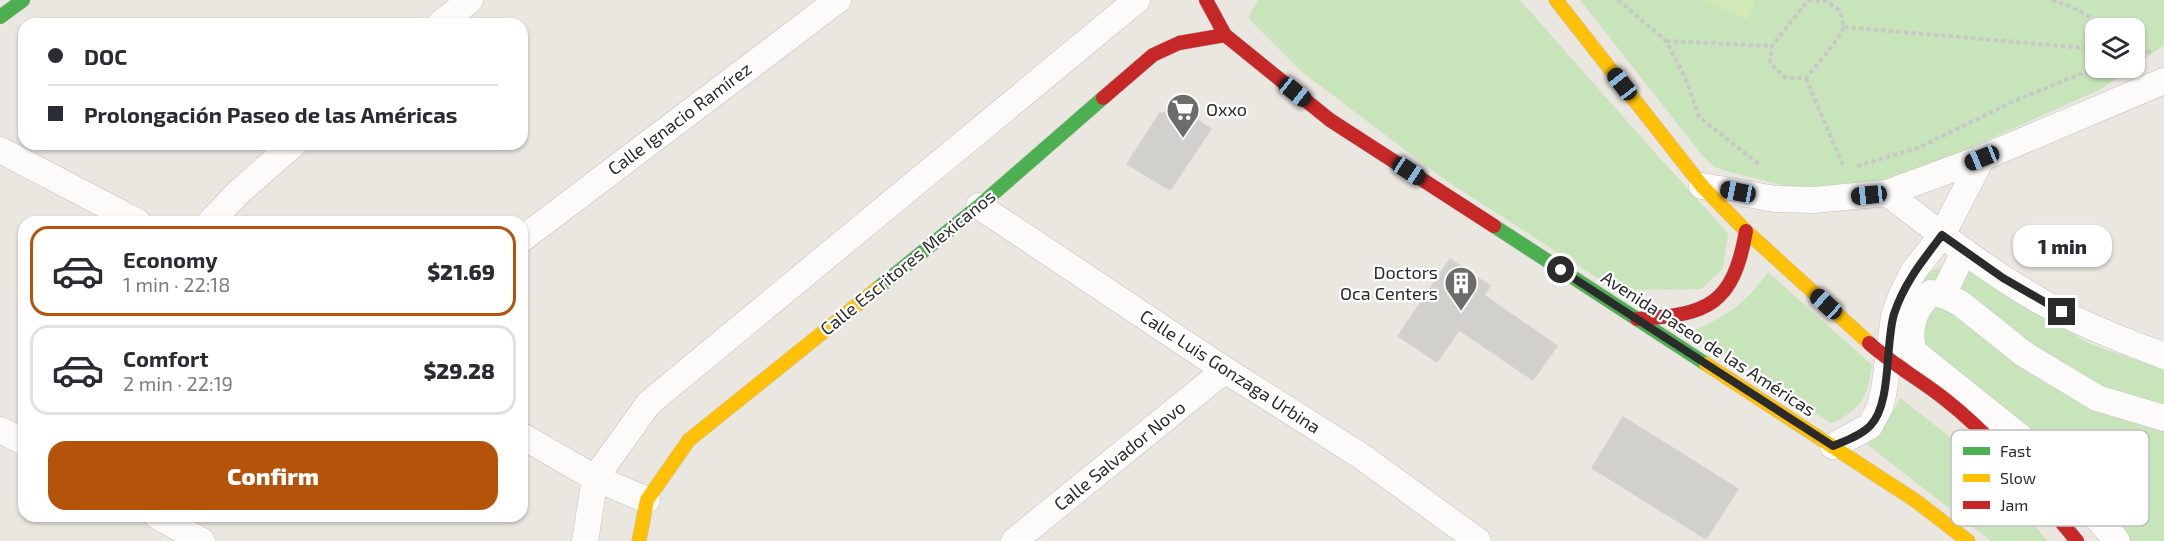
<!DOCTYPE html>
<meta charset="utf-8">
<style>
body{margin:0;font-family:"Exo 2",sans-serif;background:#f2f2f3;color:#2b2b33;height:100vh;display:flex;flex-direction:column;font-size:22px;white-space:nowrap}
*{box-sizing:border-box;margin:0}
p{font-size:20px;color:#7c7c81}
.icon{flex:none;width:33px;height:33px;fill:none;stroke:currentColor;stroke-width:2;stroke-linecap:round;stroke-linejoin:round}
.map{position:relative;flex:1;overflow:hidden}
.details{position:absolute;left:18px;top:216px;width:510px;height:306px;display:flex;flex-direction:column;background:#fff;border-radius:18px;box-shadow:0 2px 4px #0004}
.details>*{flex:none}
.banner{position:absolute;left:18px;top:18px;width:510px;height:132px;border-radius:18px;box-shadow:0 2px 4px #0004;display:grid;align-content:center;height:132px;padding:0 30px;background:#fff}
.fabs{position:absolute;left:2085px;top:18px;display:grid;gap:12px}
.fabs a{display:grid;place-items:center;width:60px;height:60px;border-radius:12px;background:#fff;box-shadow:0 2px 4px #0004;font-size:30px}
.end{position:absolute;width:27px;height:27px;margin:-14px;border:8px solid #2b2b2b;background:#fff;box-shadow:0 0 0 3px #fff}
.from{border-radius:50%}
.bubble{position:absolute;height:42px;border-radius:18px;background:#fff;box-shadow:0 2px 4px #0004;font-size:20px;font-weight:800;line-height:42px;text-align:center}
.car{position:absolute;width:18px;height:36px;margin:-18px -9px;border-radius:8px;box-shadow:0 0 4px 2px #0007;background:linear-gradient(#222 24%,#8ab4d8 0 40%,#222 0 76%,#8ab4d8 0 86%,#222 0)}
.banner b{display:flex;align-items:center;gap:21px;height:57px;font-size:22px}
.banner b+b{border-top:2px solid #e1e1e2}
.banner i{width:15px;height:15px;background:#2b2b33}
ul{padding:10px 0 0;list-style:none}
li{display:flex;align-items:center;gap:18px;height:90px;margin:0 12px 9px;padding:0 18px;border:3px solid #e1e1e2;border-radius:18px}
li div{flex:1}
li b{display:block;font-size:22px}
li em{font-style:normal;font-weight:800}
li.on{border-color:#b45309}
li>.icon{width:54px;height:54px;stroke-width:1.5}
.primary-button{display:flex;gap:12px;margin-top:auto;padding:12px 30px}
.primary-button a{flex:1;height:69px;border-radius:18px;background:#b45309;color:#fff;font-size:24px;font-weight:800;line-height:69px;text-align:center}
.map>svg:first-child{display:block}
.green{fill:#c8e4ba}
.pitch{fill:#d3e8b7}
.building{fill:#d2d0cc;stroke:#d4d2cd;stroke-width:1.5}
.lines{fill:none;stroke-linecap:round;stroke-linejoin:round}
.street-casing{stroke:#c3c2c1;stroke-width:27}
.fast-casing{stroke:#c3c2c1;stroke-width:15}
.slow-casing{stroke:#c3c2c1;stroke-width:15}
.jam-casing{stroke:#c3c2c1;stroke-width:15}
.path{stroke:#c8c8c7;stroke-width:4;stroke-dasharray:4.5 3;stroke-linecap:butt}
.street{stroke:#fcfbfa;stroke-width:26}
.fast{stroke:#4caf50;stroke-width:14}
.slow{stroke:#ffc107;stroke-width:14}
.jam{stroke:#c62828;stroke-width:14}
.route{stroke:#2b2b2b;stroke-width:8}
.labels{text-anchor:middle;stroke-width:4.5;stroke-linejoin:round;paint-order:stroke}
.poi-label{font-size:18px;fill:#2b2b2b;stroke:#fff;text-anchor:start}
.street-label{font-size:18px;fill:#2b2b2b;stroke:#fff}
.key{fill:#fff;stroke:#bfbfbf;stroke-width:1.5}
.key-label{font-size:16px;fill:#2b2b2b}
</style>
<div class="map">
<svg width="2164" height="541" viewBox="0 0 2164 541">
<rect width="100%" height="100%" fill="#eae6e0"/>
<g class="green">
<path d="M1258,0h262l137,155 71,78 -5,36 -22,20 -85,1 -171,-110 -143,-108 -54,-54z"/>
<path d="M1580,0h584v45l-29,21 -1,-38h-38v40h36l-31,21 -198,89 -87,12 -28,-4 -55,-13 -18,-6 -13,-12z"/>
<path d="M1946,265l22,5 120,73 76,27v171h-46l-205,-192 -3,-48 18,-29z"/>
<path d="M1768,272l104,93c-4,31 -11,46 -41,58l-141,-91c34,-14 57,-29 78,-60z"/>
<path d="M1900,398l73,57 75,86h-57l-123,-96 24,-31z"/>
</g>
<path class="pitch" d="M1703,0h53l-8,20z"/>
<g class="building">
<path d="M1183,110l28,19 -41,61 -43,-26 33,-51z"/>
<path d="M1450,259l40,27 -6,9 73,51 -24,34 -74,-50 -22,32 -39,-26z"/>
<path d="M1623,417l115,72 -32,50 -114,-71z"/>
</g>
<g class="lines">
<g class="street-casing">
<g id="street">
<path d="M440,24l30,-24"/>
<path d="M0,150l138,72"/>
<path d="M1702,186l73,13 39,1 73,-7 95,-35 182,-77"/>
<path d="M1887,193c50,38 100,78 155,109 38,22 81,38 122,54"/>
<path d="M979,206l246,164 136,86 117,85"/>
<path d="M210,222l30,-31 54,-47"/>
<path d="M522,239l316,-239"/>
<path d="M1943,295l21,-44"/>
<path d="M0,430l24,12"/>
<path d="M522,436l73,42 52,22"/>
<path d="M1833,446l37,-20 10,-19 4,-17 10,-74 8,-22 11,-22 29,-37 40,-77"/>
<path d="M157,516l45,25"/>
<path d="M585,541l10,-63 54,-75 488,-403"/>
<path d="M1014,541l211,-171"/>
<path d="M2117,541l-40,-47 -58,-58 -105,-84c-7,-22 0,-44 17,-59l12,2 17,8 64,51 73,44 67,20"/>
</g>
</g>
<g class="fast-casing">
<g id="fast">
<path d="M0,17l23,-17"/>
<path d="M1494,226l212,138"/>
<path d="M878,288l101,-82 124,-108"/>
</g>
</g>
<g class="slow-casing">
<g id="slow">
<path d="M1556,0l146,186 44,45 123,112"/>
<path d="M1706,364l210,137 52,40"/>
<path d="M639,541l8,-41 42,-60 189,-152"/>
</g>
</g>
<g class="jam-casing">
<g id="jam">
<path d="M1206,0l19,35 105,85 164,106"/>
<path d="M1103,98l50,-43 26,-12 46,-8"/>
<path d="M1637,319c71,-4 96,-14 109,-88"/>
<path d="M1869,343c24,22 52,37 77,57 51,40 90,92 131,141"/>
</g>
</g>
<g class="path">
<path d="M1618,0l48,41 19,36 14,40 61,48"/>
<path d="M1808,0l19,1 13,10 4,16 -10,17 -28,34h-20l-16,-15 2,-17z"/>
<path d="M2052,0l20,7 37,21"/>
<path d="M1844,27l252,22"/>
<path d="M1666,41l106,5"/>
<path d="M2134,43l19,11"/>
<path d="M2134,52l14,1"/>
<path d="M2134,58l14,-3"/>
<path d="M1806,78l38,90"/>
<path d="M1857,166l61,-18 94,-46 68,-28 23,-6"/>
</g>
<use href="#street" class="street"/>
<use href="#fast" class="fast"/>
<use href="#slow" class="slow"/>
<use href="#jam" class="jam"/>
</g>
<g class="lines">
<path class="route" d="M1561,270l272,176c12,-5 27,-10 37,-20 22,-22 15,-82 24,-112 10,-31 29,-54 48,-79l61,43 59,34"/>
</g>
<defs>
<g id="supermarket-pin" transform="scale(1.725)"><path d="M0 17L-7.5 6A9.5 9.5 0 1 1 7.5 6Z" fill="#6e6c6a" stroke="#fff"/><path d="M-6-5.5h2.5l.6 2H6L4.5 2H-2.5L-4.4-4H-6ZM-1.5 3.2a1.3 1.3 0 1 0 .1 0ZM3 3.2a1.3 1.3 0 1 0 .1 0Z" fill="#fff"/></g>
<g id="building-pin" transform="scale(1.725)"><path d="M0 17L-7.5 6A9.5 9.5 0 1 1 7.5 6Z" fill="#6e6c6a" stroke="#fff"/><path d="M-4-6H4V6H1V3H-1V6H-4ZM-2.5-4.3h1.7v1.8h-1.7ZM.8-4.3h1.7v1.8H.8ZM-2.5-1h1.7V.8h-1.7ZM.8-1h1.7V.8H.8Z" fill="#fff"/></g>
</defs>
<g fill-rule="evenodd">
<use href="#supermarket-pin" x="1183" y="110"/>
<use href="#building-pin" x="1461" y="283"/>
</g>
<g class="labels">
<g class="poi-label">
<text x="1206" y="116">Oxxo</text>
<text x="1438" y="279" text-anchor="end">Doctors<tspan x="1438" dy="21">Oca Centers</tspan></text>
</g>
<g class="street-label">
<text transform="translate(680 119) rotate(-37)" y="6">Calle Ignacio Ramírez</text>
<text transform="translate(908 263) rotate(-39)" y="6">Calle Escritores Mexicanos</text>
<text transform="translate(1708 344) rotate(33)" y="6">Avenida Paseo de las Américas</text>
<text transform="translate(1230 372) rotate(33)" y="6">Calle Luis Gonzaga Urbina</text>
<text transform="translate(1120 456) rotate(-39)" y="6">Calle Salvador Novo</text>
</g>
</g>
<rect x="1951" y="430" width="198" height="96" rx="9" class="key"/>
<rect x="1963" y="447" width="27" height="8" fill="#4caf50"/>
<rect x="1963" y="474" width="27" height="8" fill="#ffc107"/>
<rect x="1963" y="501" width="27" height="8" fill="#c62828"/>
<g class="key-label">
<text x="2000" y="457">Fast</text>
<text x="2000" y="484">Slow</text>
<text x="2000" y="511">Jam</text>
</g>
</svg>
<div class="fabs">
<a><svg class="icon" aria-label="layers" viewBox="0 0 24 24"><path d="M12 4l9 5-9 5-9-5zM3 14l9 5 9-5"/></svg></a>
</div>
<i class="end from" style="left:1561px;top:270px"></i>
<i class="end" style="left:2062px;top:312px"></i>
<div class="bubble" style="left:2013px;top:225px;width:99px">1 min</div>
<i class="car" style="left:1622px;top:84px;rotate:322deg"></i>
<i class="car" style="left:1295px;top:92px;rotate:129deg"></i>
<i class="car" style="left:1982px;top:158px;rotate:248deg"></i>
<i class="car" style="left:1409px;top:171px;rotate:123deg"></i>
<i class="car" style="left:1738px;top:192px;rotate:281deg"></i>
<i class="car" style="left:1869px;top:195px;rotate:264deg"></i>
<i class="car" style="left:1826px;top:304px;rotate:312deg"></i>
<div class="banner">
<b><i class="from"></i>DOC</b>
<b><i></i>Prolongación Paseo de las Américas</b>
</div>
<section class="details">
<ul>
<li class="on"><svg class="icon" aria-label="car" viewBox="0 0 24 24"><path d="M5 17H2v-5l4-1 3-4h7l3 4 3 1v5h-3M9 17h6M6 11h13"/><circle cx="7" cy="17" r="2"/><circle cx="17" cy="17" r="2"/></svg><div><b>Economy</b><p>1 min · 22:18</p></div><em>$21.69</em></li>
<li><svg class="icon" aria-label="car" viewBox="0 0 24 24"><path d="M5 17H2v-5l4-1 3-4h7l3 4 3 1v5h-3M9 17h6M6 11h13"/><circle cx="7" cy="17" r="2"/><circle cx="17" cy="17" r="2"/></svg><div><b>Comfort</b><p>2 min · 22:19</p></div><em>$29.28</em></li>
</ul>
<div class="primary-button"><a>Confirm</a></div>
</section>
</div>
